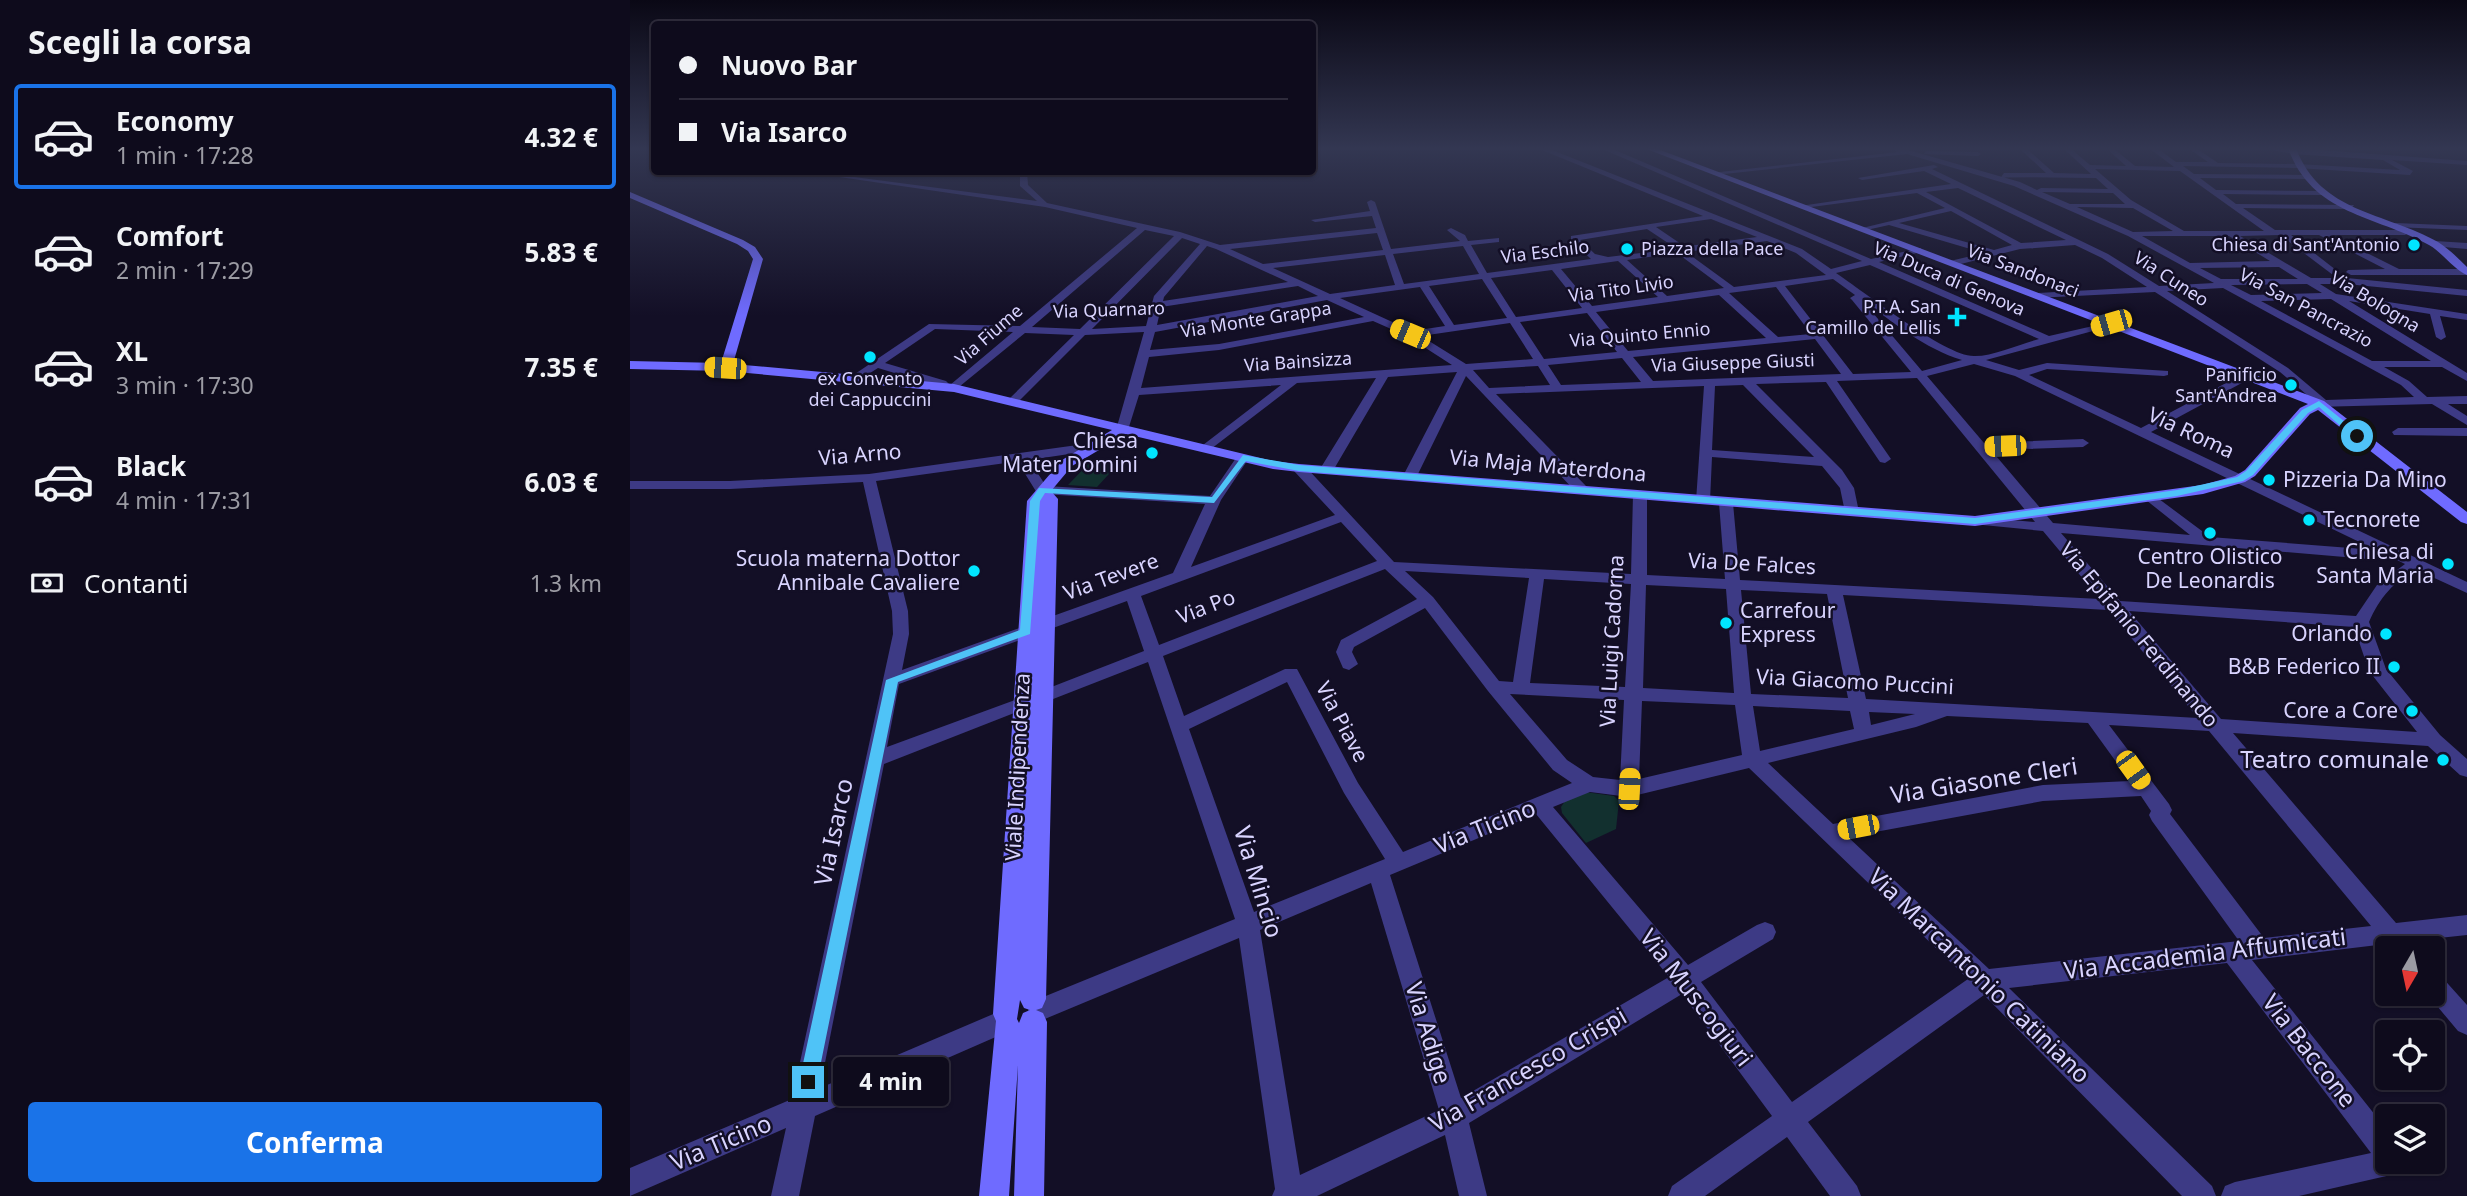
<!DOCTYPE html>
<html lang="it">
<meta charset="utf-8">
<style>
body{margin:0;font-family:"Noto Sans",sans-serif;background:#1c1929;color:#f1f3f6;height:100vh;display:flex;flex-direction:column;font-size:26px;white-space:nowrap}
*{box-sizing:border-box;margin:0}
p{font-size:23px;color:#9b9ba3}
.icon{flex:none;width:38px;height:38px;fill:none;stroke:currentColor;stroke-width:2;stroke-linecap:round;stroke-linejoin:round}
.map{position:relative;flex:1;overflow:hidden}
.details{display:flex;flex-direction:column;background:#0e0b1c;width:630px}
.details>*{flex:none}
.top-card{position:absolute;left:21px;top:21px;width:665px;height:154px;border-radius:7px;box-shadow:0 2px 5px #0004,0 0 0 2px #2e2b3b;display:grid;align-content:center;height:154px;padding:0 28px;background:#0e0b1c}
.needle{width:46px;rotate:189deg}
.tools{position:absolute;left:1745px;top:936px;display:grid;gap:14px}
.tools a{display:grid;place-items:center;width:70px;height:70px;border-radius:7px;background:#0e0b1c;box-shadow:0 2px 5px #0004,0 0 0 2px #2e2b3b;font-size:35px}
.end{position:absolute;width:32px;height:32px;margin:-16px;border:9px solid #4fc3f7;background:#111;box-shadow:0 0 0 4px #111}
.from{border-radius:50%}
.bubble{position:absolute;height:49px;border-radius:7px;background:#0e0b1c;box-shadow:0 2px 5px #0004,0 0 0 2px #2e2b3b;font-size:23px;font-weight:700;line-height:49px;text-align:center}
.car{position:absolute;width:21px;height:42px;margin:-21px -10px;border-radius:9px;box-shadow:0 0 5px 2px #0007;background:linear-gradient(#f5c518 24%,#345 0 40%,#f5c518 0 76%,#345 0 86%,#f5c518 0)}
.top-card b{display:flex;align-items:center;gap:24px;height:66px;font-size:26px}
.top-card b+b{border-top:2px solid #2e2b3b}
.top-card i{width:18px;height:18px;background:#f1f3f6}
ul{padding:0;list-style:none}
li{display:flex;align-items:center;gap:21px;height:105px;margin:0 14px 10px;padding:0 14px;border:4px solid transparent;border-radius:7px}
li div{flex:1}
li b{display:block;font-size:26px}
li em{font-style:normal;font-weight:700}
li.selected{border-color:#1a73e8}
li>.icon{width:63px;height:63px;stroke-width:1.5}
h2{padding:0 28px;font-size:32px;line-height:84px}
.pay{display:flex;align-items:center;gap:18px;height:77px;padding:0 28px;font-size:26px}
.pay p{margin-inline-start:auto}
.cta{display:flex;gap:14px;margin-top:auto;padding:14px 28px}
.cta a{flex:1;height:80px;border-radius:7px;background:#1a73e8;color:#fff;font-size:28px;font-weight:700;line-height:80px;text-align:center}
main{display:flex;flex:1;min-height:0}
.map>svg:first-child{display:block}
.green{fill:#12302f}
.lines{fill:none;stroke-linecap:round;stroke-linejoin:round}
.street{fill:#3d3a85;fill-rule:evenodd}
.secondary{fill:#6f6bff;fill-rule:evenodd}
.route{fill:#4fc3f7}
.poi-dot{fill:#00e5ff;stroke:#130f26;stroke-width:2.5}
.labels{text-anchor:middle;stroke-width:5;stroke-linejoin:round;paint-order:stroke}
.far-poi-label{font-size:18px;fill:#d9d4ff;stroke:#130f26;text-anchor:end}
.far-street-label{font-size:18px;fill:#d9d4ff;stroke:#130f26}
.street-label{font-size:21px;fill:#d9d4ff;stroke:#130f26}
.poi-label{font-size:21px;fill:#d9d4ff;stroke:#130f26;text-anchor:end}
.near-poi-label{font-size:24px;fill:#d9d4ff;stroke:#130f26;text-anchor:end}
.near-street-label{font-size:24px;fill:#d9d4ff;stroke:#130f26}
</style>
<main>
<section class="details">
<h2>Scegli la corsa</h2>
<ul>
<li class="selected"><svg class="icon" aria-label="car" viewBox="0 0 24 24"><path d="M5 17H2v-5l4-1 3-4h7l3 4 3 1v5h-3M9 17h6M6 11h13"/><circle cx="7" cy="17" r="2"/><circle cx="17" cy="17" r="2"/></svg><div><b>Economy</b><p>1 min · 17:28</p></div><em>4.32 €</em></li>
<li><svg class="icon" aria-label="car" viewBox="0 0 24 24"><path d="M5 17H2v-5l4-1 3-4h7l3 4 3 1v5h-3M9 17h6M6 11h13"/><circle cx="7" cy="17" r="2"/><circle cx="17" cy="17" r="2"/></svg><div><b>Comfort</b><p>2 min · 17:29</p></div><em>5.83 €</em></li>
<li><svg class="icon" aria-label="car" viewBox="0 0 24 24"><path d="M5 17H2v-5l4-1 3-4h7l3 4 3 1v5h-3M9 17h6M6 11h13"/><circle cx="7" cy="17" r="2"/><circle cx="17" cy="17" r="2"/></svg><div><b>XL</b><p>3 min · 17:30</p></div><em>7.35 €</em></li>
<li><svg class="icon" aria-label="car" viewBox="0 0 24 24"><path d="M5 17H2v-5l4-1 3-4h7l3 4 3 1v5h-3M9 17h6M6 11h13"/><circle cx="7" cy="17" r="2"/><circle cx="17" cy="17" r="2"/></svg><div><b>Black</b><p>4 min · 17:31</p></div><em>6.03 €</em></li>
</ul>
<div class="pay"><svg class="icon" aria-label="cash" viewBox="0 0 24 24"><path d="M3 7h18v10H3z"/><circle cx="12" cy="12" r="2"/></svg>Contanti<p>1.3 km</p></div>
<div class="cta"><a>Conferma</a></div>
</section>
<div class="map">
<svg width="1837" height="1196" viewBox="0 0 1837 1196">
<rect width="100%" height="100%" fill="#130f26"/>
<g class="green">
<path d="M462,460l28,2 -23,25 -29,-2z"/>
<path d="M955,792l29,4 5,5 -3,28 -30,14 -24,-30 -1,-6 4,-6z"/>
</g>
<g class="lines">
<g class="street">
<path d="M907,148h10l255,101 29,20 31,-8 -262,-113h10l261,111 50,-11v4l-42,10 170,74 66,-15v4l-129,35 33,10 28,-7 121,8v4l-4,1 -117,-7 -18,6 112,53 102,-54h8v4l-100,54 316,150v11l-50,-23c-23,10 -38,29 -48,52l17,47 54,66 27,24v18l-7,-2 -32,-29 -195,-13 163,190 71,-8v20l-56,6 3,7h-25l-3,-4 -134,16 135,170v32h21l-4,10 -105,24h-78l4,-10 10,-4 136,-29 -144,-190 -218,25 203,198 4,10h-34l-198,-201 -176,127 49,64 4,10h-31l-43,-59 -82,59h-37l4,-10 100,-70 -90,-122 -213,129 18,73h-28l-14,-61 -128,61h-45l3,-7 -36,-251 -199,83 -9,-3 -3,-8 3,-8 204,-83 -87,-257 -100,39h-12l-3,-4 3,-4 108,-42 -17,-50 -228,83 -12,63 128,-47h12l3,4 -3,4 -143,56 -64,324 185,-79 9,4 3,8 -3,8 -199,87 -16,80h-28l15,-68 -156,68v-28l162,-69 101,-465 -1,-23 -29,-129 -133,7h-100v-8h100l139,-7 223,-31 4,1v6l-67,10 17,26 164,10 28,-41 5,-1 6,4 -28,42 -30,67 144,-52 -41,-44v-6h10l90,97 237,12 2,-79 7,-4 7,4v80l78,4 -6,-76 7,-4 7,4 7,77 360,19 -57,-68 -70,-7 -2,-3 7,-4 57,5 -118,-144 -80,3 54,78 -6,4 -5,-1 -54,-80 -70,2 86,86 12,18 5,24 -7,4 -7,-4 -5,-24 -18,-22 -110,-9 -2,44 -2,3h-10l-2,-3 8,-115 -208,8 91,93 2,3 -7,4 -5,-1 -111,-117 -49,100 -7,4 -5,-1 -2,-3 54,-104 -69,5 -54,92 -7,4 -7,-4 56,-91 -79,5 -90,69 -6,-4 2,-3 78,-60 -142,10 -11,35 -2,3h-8l-2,-3 28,-98 -59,3 -68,68 -4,2 -6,-4 2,-2 65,-64 -49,-2 -71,58 -76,-23 -19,12 -10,-2 80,-54 91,2 117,-98 -92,-21 -226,-33 -3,-2 221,29 -17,-15v-14h7l1,13 19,18 133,29 40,13 156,-17 -4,-12 -57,6 -4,-2 59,-9 -3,-9 4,-2 4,2 16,47 69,-8 -13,-11 4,-2 14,7 3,6 31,-3v4l-28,3 16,28 104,-14 -20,-19v-4l132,-20zM1081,219l46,18 -76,10v-3l-25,-17zM1017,229l24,16 -6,1v4l-57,7 -13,-3 -15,-14zM515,230l29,6 -94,93 -48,-2zM747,233l6,17 -120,14 -33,-15zM552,238l18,6 -46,52 -8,30 -54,3zM1137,241l29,12 30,22 -92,12 -48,-35zM577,246l9,3 72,33 -125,19 1,-4zM833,246l16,28 -75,10 -11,-30zM1047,253l47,35 -57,8 -40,-36zM755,255l10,30 -65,9 -57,-26zM988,261l40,36 -66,9 -31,-37zM1240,265l169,74c-19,5 -45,17 -64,17 -28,2 -113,-66 -139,-83zM922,270l30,38 -66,9 -25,-39zM852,279l25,39 -53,7 -25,-39zM1203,279l22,16 -5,3 2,2 59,72 -58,2 -68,-88zM668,286l20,10 -161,29 4,-18zM790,287l25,39 -33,5 -72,-33zM1146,287l35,47 -33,3 -49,-44zM1089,295l47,43 -138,13 -32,-39zM697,300l37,17 -145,27 -69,6 5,-18zM1232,300c31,22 63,49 100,60l-40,11zM957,313l30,39 -73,7 -24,-37zM743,321l34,15 45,29 -311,23 8,-31 70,-7zM880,323l23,36 -67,5 -45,-28zM305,329l78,3 -63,53 -4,-4 -61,-18zM1185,339l26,35 -188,7 -20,-24zM992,358l19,24 -80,3 -13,-20zM1344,364l41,12 361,174 -166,-13 -59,-44 -7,4 2,3 44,35 -137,-12 -62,-73 92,-3 6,-4 -6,-4 -99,4 -57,-67zM908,366l12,19 -61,3 -16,-18zM1113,385l71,72 -102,-7 3,-64zM383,462l6,2 18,29 5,1 163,10 -32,69 -271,97 7,-36 -1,-23 -32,-130zM711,522l36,39 -218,84 -18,-49zM1431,533l307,26 25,-1 12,6 -28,21 -21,31 -236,-15zM755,569l32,30 -76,41 -5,12 7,16 6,2 9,-6 -6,-12 2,-5 71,-39 63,83 65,79 19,13 -169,69 -45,-69 -61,-114h-12l-101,47 -21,-60zM775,571l124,7 -16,104 -14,-1 -66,-84zM914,579l87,5 -6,103 -95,-4zM1016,585l80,4 8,104 -91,-5zM1111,590l86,4 21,104 -97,-4zM1213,595l265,15 90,108 -332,-19zM1499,611l225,16 15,44 48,61 -196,-13zM657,682l57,111 41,66 -131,53 -65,-183zM880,694l114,6 -4,80 -27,-3 -26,-17zM1012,701l93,4 7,50 -103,24zM1123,706l97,5 4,18 -94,22zM1239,712l46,2 -44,11zM1317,716l141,7 42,58 -87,4 -210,39 -65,-61 148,-36zM1479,725l100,6 162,195 -107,12 -94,-124 2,-4 -3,-6zM1119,768l219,211 -176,123 -91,-120 72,-43 3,-7 -3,-7 -8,-3 -8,3 -69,40 -135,-158 37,-15 39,5zM1511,796l10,15 -2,4 3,6 87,120 -250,28 -141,-132 195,-36zM906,814l133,163 -208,121 -71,-223zM741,883l68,227 -139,65 -40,-245z"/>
<path d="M1260,148h11l119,34 17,8 4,-2 67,1 -12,-11 -95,-1 3,-4h42l-27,-25h7l28,25 37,1 -28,-26h7l20,17 36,1 -20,-18h7l22,18 39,1 -25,-19h8l19,14h32l-20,-14h8l22,15 80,1 102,6 -17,-10 -90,-6 -33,-6h33l174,13v4l-75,-5 21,11 -3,4 -113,-7 -114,-2 11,8 116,1 -3,4 -107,-1 16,12 109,1 -3,4 -99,-1 13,10 118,1 -3,4 -108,-1 32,22h133l1,2 -4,3h-74l68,34h68v6h-116l-5,-3 2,-2 37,-1 -66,-34h-28l45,35 2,2 -5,3 -53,-40 -40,1 71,42h36l120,12v6l-120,-12h-27l16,10 131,20v6l-27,-4 6,21 -5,3 -5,-3 -6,-23 -81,-13 118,72v8l-25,-14h-58l25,14 18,16 40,-1v8h-19l19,12v9l-35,-21 -117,3 -1,-6 -34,-29 -125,-80 -120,6v-4l3,-1 109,-6 -45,-29 -27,-13 -55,4 -67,17 -3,-1v-4l34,-8 -95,-28 -27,6 -4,-2 87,-21 -28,-15 -113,15 -4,-2 151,-22 -27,-13 -62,9 -4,-2 76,-13 4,2 -6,2 176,85 51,32 55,-3 -86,-47 -114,-50 -107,-32 -192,21 -4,-2 187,-21zM1465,169l85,2 84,60h-80l-53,-31zM1328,188l108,52 -45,3 -95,-51zM1412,192l71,1 12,11h-55zM1447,207l56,1 40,23 -40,1zM1321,211l61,34 -18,5 -95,-27zM1512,236h87l41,25 -80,2zM1649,267l19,12h-77l-21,-11zM1677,284l15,9 -71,2 -20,-10zM1593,288l178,97 13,12 -88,3 -38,-32 -121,-77zM1701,299l100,62h-59l-111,-60z"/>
<path d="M1296,151l52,1 3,2 -3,2 -54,-2z"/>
<path d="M1766,223l71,3v4l-74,-3 -1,-2z"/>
<path d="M1805,241l32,2v6l-35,-3v-4z"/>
<path d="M1768,428h69v8l-73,-1 -2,-3z"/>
<path d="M1802,972l8,3 27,30v30l-9,-4 -31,-37h5z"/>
</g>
<g class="secondary">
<path d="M1014,148h11l669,253 143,111v12l-6,-2 -143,-112 -8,4 -55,62 -10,6 -42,12 -228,32 -676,-54 -26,-3 -147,-35 -54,32 -21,25 7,8 -12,500 -4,9 -6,2 7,3 4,9 -3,174h-30l4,-131 -9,131h-30l17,-175 -3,-7 34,-513 35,-41 50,-30 -158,-38 -229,-21 -95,-2v-8l91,2 32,-104 -5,-8 -11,-7 -107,-46v-6l113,48 12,7 8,12 -30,105 221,20 319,77 26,3 676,52 227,-31 33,-9 10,-6 55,-62 8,-4zM390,1000l4,8 6,2 -7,3 -4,10 -2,-4z"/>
<path d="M1658,148h8c24,65 89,64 142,94 11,7 20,16 29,25v8c-14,-6 -24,-22 -38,-30 -54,-30 -117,-30 -141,-97z"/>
</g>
</g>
<linearGradient id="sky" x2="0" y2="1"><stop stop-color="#0a0815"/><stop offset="0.47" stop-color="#333752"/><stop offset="1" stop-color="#333752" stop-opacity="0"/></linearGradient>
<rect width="1837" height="316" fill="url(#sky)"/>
<path class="route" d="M1689,401l41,33v4h-6l-35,-31 -11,6 -55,62 -10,6 -66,15 -202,28 -676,-53 -53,-10 -32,42 -169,-10 -5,8 -10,133 -132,48 -81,400 -3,6 -6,3 -7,-3 -2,-6 87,-402 134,-50 10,-129 9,-13 173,9 31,-42 56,10 676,53 202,-28 60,-13 9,-6 56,-61z"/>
<g class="poi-dot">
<circle cx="1784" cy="245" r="7"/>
<circle cx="997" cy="249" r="7"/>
<path d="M1323.5 306.5h7v7h7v7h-7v7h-7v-7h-7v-7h7z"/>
<circle cx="240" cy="357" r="7"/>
<circle cx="1661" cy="385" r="7"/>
<circle cx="522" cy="453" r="7"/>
<circle cx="1639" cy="480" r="7"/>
<circle cx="1679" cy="520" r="7"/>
<circle cx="1580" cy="533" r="7"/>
<circle cx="1818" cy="564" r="7"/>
<circle cx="344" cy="571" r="7"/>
<circle cx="1096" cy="623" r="7"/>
<circle cx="1756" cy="634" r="7"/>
<circle cx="1764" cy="667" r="7"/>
<circle cx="1782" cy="711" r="7"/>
<circle cx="1813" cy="760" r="7"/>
</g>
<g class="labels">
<g class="far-poi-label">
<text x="1770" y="251">Chiesa di Sant'Antonio</text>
<text x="1011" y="255" text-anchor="start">Piazza della Pace</text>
<text x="1311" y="313">P.T.A. San<tspan x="1311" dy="21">Camillo de Lellis</tspan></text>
<text x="1647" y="381">Panificio<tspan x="1647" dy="21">Sant'Andrea</tspan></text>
<text x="240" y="385" text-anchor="middle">ex Convento<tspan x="240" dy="21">dei Cappuccini</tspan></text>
</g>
<g class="far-street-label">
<text transform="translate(915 252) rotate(-7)" y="6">Via Eschilo</text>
<text transform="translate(1393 271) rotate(21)" y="6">Via Sandonaci</text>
<text transform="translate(1319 279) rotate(23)" y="6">Via Duca di Genova</text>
<text transform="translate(1541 279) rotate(33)" y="6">Via Cuneo</text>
<text transform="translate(991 289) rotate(-8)" y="6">Via Tito Livio</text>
<text transform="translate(1745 302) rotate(31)" y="6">Via Bologna</text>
<text transform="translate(1676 308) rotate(28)" y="6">Via San Pancrazio</text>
<text transform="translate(479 310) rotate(-2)" y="6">Via Quarnaro</text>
<text transform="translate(626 320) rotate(-9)" y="6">Via Monte Grappa</text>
<text transform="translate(359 335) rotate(-41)" y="6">Via Fiume</text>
<text transform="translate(1010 335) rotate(-5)" y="6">Via Quinto Ennio</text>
<text transform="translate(668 362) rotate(-4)" y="6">Via Bainsizza</text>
<text transform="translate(1103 363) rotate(-2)" y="6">Via Giuseppe Giusti</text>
</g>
<g class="street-label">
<text transform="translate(1561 433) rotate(25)" y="7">Via Roma</text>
<text transform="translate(230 455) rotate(-5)" y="7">Via Arno</text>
<text transform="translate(918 466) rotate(5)" y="7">Via Maja Materdona</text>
<text transform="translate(1122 564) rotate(3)" y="7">Via De Falces</text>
<text transform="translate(481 577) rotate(-20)" y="7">Via Tevere</text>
<text transform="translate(576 607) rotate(-21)" y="7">Via Po</text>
<text transform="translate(1509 635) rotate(50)" y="7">Via Epifanio Ferdinando</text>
<text transform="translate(982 641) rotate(-87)" y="7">Via Luigi Cadorna</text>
<text transform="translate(1225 682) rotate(3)" y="7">Via Giacomo Puccini</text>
<text transform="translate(712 722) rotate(62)" y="7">Via Piave</text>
<text transform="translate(388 767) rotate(-87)" y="7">Viale Indipendenza</text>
</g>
<g class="poi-label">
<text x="508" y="448">Chiesa<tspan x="508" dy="24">Mater Domini</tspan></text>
<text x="1653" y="487" text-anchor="start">Pizzeria Da Mino</text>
<text x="1693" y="527" text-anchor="start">Tecnorete</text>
<text x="1804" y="559">Chiesa di<tspan x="1804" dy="24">Santa Maria</tspan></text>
<text x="1580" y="564" text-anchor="middle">Centro Olistico<tspan x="1580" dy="24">De Leonardis</tspan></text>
<text x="330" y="566">Scuola materna Dottor<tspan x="330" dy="24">Annibale Cavaliere</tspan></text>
<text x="1110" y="618" text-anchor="start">Carrefour<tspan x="1110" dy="24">Express</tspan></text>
<text x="1742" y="641">Orlando</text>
<text x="1750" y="674">B&amp;B Federico II</text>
<text x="1768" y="718">Core a Core</text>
</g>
<g class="near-poi-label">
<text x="1799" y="768">Teatro comunale</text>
</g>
<g class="near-street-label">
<text transform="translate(1354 781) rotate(-9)" y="8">Via Giasone Cleri</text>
<text transform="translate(855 827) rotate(-22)" y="8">Via Ticino</text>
<text transform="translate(204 832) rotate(-78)" y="8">Via Isarco</text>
<text transform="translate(628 882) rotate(73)" y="8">Via Mincio</text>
<text transform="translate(1575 954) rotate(-7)" y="8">Via Accademia Affumicati</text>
<text transform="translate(1349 976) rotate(44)" y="8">Via Marcantonio Catiniano</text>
<text transform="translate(1066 998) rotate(52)" y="8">Via Muscogiuri</text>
<text transform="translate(798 1033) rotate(73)" y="8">Via Adige</text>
<text transform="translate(1679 1051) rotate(52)" y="8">Via Baccone</text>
<text transform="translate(898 1070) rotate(-30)" y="8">Via Francesco Crispi</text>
<text transform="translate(91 1143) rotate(-23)" y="8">Via Ticino</text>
</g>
</g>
</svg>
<div class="tools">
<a><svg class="needle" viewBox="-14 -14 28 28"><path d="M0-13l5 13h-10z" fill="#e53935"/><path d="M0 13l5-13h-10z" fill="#9b9ba3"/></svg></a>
<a><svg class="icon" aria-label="locate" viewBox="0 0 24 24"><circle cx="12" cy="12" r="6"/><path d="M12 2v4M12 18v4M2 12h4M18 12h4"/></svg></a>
<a><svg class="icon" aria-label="layers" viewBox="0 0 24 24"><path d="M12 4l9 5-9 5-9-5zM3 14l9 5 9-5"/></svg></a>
</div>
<i class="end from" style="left:1727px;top:436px"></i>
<i class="end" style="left:178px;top:1082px"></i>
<div class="bubble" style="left:203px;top:1057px;width:116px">4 min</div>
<i class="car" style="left:1481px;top:323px;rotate:254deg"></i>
<i class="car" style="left:780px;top:334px;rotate:293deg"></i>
<i class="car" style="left:95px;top:368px;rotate:274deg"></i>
<i class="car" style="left:1375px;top:446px;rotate:268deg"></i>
<i class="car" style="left:1503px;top:770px;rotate:144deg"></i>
<i class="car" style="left:999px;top:789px;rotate:3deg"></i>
<i class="car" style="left:1228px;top:827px;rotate:259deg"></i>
<div class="top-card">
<b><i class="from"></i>Nuovo Bar</b>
<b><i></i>Via Isarco</b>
</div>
</div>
</main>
